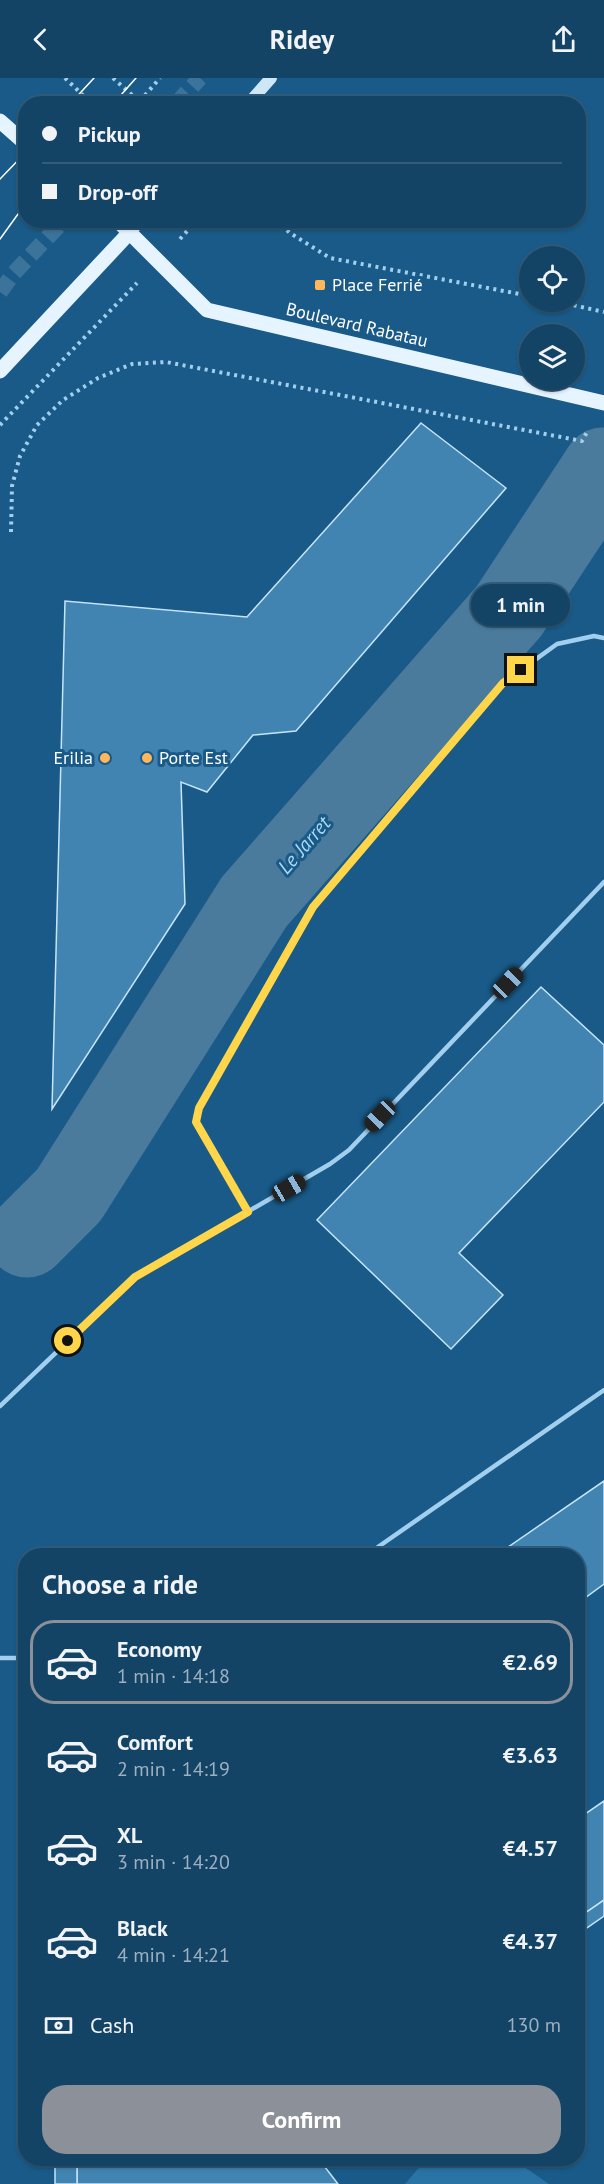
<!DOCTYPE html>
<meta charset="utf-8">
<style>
body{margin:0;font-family:"PT Sans",sans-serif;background:#1c4b6c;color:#f1f3f6;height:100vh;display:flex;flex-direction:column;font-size:22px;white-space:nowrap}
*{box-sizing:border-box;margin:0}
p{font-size:20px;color:#9db0bf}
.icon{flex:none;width:33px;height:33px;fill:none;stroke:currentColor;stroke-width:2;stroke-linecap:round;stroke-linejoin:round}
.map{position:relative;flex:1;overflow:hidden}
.details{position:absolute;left:18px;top:1470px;width:567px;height:618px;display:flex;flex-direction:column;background:#134466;border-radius:24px;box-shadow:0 2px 4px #0004,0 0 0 2px #325c7a}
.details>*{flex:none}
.guide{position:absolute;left:18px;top:18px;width:568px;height:132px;border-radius:24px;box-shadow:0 2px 4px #0004,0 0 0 2px #325c7a;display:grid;align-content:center;height:132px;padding:0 24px;background:#134466}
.controls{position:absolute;left:519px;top:168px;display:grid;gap:12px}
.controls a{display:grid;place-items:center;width:66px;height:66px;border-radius:50%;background:#134466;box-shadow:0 2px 4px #0004,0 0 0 2px #325c7a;font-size:30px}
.end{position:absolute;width:27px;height:27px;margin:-14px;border:8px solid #ffd54a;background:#111;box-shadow:0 0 0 3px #111}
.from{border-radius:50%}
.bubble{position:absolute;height:42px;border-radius:21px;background:#134466;box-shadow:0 2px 4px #0004,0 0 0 2px #325c7a;font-size:20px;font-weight:600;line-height:42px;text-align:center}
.car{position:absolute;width:18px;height:36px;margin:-18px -9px;border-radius:8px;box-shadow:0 0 4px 2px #0007;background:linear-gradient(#222 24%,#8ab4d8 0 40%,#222 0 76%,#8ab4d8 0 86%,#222 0)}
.guide b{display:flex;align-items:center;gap:21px;height:57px;font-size:22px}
.guide b+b{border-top:2px solid #325c7a}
.guide i{width:15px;height:15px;background:#f1f3f6}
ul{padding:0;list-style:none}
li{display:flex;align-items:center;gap:18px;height:84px;margin:0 12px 9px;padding:0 12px;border:3px solid transparent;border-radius:24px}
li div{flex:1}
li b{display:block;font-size:22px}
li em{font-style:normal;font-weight:600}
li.on{border-color:#8c9099}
li>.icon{width:54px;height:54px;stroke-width:1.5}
h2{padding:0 24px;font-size:27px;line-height:72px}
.pay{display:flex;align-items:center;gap:15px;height:66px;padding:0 24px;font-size:22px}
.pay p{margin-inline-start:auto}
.primary-button{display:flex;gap:12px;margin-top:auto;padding:12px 24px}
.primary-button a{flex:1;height:69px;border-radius:24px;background:#8c9099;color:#fff;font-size:24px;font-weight:600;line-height:69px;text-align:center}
header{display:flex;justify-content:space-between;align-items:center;height:78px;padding:0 24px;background:#134466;font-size:27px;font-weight:600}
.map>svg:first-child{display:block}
.green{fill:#2973a5}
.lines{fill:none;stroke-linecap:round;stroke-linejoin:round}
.river{stroke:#4b7b9c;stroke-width:81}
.building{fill:#4184b1;stroke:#c6e5f9;stroke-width:1.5}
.trunk-tunnel{stroke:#3c739a;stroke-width:16;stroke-dasharray:16 8;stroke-linecap:butt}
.path{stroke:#a1cfed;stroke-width:4;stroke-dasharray:3 4.5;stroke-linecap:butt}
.service{stroke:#a1cfed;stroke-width:4.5}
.secondary{stroke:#cde7f9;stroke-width:12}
.primary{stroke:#e6f4ff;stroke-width:15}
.tram{stroke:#fff;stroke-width:1.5}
.route{stroke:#ffd54a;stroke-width:8}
.poi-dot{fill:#ffb75c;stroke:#195a88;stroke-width:2}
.labels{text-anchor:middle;stroke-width:6;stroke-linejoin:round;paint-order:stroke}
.poi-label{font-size:18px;fill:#fff;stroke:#195a88;text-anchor:start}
.street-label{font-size:18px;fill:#fff;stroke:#195a88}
.water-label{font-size:20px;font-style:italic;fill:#acd8f4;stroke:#195a88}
</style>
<header><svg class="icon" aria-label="back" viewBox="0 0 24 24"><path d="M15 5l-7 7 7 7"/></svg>Ridey<svg class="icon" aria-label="share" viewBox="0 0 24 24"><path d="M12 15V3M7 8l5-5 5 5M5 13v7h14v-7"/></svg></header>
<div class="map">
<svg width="604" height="2106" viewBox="0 0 604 2106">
<rect width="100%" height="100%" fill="#195a88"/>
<path class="green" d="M427,2080l86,1 36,25h-144z"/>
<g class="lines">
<path class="river" d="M27,1159l42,-42 185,-293 255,-291 94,-143"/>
</g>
<g class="building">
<path d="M421,345l85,65 -210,243 -43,4 -46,57 -26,-10 4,122 -133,205 13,-508 182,16z"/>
<path d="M541,909l63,58v57l-145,151 44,42 -52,54 -134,-129z"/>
<path d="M604,1403v103l-26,19v-47h-83z"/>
<path d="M604,1723v99l-26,18v-99z"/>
<path d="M604,1822v16l-26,18v-16z"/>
<path d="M66,2080h252l20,26h-261v-23l-11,1z"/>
<path d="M77,2083v23h-22v-21z"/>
</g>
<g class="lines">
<g class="trunk-tunnel">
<path d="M176,26l24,-26"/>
<path d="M0,214l14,-19 50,-53"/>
</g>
<g class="path">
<path d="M65,0l27,26"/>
<path d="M113,0l29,26"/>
<path d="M140,23l20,-23"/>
<path d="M276,142l14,13 40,25 200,38"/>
<path d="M180,161l17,-19"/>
<path d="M559,224l45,10"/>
<path d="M0,347l137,-142"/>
<path d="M11,454l1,-46 8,-30 17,-31 26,-25 35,-22 34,-14 34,-2 416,79 5,-9"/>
</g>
<g class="service">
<path d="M248,1134l-52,-90 3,-14 114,-201 190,-224 54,-39 37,-8 10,2"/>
<path d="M0,1328l135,-129 195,-113 19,-14 255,-268"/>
<path d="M365,1478l239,-166"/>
<path d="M0,1580h26"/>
</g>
<g class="secondary">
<path d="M248,26l23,-26"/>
<path d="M130,154l11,-12"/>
</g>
<g class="primary">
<path d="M0,43l26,23"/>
<path d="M117,142l90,90 397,93"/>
<path d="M0,293l130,-139"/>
</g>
<g class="tram">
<path d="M70,26l24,-26"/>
<path d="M113,26l23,-26"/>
<path d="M0,101l26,-27"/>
<path d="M0,161l26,-36"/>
</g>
</g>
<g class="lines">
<path class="route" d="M68,1263l67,-64 113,-65 -52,-90 3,-14 114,-201 190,-224 18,-13"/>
</g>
<g class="poi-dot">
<rect x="314" y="201" width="12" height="12" rx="3"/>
<circle cx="105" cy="680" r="6"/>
<circle cx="147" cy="680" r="6"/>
</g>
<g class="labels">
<g class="poi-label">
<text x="332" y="213">Place Ferrié</text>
<text x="93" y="686" text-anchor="end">Erilia</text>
<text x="159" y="686">Porte Est</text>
</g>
<g class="street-label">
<text transform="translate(357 247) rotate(13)" y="6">Boulevard Rabatau</text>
</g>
<g class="water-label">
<text transform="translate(304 767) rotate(-49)" y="7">Le Jarret</text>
</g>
</g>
</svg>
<div class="controls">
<a><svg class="icon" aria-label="locate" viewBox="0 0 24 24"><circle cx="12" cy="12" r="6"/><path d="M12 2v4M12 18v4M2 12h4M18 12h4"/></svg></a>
<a><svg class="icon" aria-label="layers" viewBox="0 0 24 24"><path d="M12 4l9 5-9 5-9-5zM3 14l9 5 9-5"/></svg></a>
</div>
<i class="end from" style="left:68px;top:1263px"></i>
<i class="end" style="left:521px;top:592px"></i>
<div class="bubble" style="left:471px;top:506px;width:99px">1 min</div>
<i class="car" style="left:508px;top:905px;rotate:44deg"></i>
<i class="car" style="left:380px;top:1038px;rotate:224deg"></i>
<i class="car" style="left:289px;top:1110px;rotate:60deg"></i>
<div class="guide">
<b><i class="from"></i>Pickup</b>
<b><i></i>Drop-off</b>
</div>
<section class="details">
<h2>Choose a ride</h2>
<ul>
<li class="on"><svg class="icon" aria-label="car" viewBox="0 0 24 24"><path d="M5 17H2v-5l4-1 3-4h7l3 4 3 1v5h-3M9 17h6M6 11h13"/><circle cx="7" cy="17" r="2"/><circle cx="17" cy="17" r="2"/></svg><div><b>Economy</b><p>1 min · 14:18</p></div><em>€2.69</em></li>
<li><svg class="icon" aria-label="car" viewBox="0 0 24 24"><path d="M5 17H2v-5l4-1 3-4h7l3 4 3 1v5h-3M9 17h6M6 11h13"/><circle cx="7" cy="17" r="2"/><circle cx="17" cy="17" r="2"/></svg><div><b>Comfort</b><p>2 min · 14:19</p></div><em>€3.63</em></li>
<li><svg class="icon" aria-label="car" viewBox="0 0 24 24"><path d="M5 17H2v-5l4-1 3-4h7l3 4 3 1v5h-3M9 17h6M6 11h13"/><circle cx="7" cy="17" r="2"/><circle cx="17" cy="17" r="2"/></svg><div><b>XL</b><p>3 min · 14:20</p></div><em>€4.57</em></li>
<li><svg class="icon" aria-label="car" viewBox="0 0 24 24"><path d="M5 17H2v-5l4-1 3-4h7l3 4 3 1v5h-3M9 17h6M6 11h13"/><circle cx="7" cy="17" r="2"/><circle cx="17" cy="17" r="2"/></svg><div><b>Black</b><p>4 min · 14:21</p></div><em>€4.37</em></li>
</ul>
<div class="pay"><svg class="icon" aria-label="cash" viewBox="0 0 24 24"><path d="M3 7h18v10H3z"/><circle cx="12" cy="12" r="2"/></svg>Cash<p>130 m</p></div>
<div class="primary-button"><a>Confirm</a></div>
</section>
</div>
